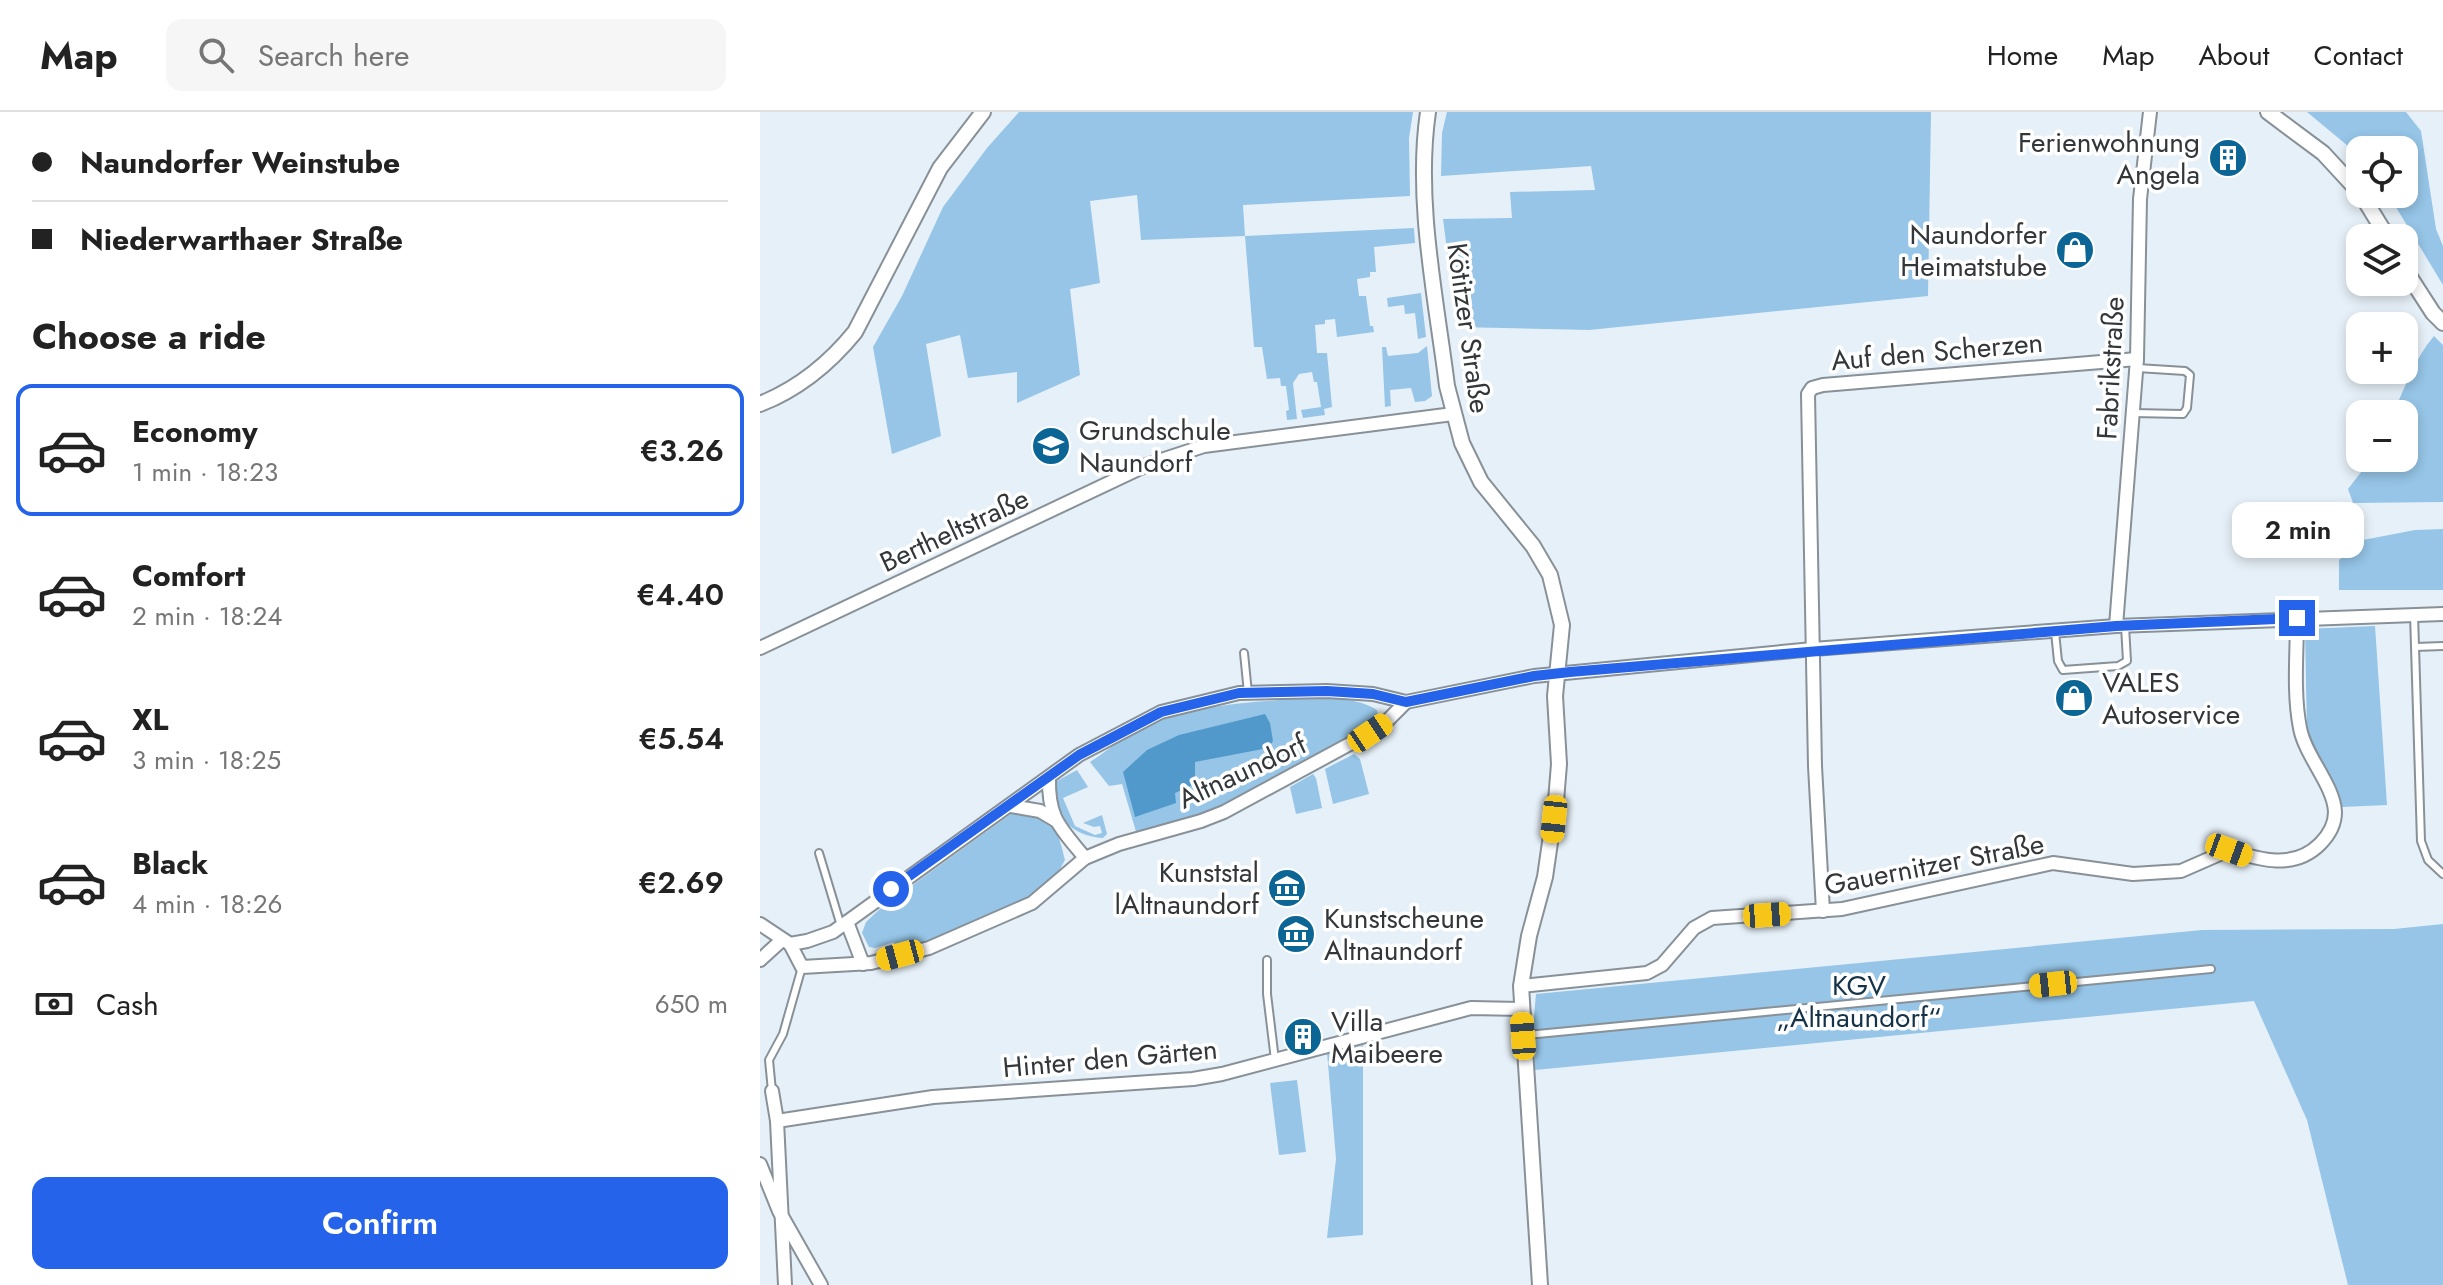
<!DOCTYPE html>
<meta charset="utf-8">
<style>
body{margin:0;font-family:Jost,sans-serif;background:#f6f6f6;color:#222;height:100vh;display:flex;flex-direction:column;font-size:30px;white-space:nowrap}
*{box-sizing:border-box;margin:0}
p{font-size:26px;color:#767676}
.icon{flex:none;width:44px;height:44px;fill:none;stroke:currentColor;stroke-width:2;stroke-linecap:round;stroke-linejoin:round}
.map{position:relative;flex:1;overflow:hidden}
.details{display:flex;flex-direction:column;background:#fff;width:760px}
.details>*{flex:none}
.top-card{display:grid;align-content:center;height:176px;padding:0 32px;background:#fff}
.buttons{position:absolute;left:1586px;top:24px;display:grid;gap:16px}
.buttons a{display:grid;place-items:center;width:72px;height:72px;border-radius:16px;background:#fff;box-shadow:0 4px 12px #0003;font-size:40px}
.end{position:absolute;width:36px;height:36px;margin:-18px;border:10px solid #2563eb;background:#fff;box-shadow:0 0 0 4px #fff}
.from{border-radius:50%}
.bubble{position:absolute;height:56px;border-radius:16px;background:#fff;box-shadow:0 4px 12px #0003;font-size:26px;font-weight:600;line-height:56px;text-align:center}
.car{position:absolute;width:24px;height:48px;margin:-24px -12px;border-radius:10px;box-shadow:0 0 6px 2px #0007;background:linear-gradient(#f5c518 24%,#345 0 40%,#f5c518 0 76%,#345 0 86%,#f5c518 0)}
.top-card b{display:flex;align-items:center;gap:28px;height:76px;font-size:30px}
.top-card b+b{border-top:2px solid #e0e0e0}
.top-card i{width:20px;height:20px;background:#222}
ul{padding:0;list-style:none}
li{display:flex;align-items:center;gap:24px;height:132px;margin:0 16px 12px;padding:0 16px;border:4px solid transparent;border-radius:16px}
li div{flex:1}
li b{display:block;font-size:30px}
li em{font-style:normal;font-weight:600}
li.selected{border-color:#2563eb}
li>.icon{width:72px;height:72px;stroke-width:1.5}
h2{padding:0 32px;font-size:36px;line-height:96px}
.pay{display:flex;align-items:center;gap:20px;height:88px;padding:0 32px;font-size:30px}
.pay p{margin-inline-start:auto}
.primary-button{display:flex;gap:16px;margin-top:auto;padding:16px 32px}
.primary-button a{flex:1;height:92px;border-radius:16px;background:#2563eb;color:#fff;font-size:32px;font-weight:600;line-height:92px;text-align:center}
header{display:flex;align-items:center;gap:48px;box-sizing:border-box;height:112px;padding:0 40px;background:#fff;border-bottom:2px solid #e0e0e0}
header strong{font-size:38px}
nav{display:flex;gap:44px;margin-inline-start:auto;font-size:28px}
.search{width:560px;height:72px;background:#f6f6f6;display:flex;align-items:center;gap:20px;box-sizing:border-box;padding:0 28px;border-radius:16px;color:#767676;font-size:30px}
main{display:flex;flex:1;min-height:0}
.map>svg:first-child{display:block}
.green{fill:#96c5e7}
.water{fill:#5199ca}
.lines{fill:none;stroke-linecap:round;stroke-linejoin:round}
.service-casing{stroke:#889198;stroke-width:10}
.minor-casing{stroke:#889198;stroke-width:16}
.tertiary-casing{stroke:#889198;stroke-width:18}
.service{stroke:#fff;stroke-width:6}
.minor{stroke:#fff;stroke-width:12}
.tertiary{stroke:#fff;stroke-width:14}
.route{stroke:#2563eb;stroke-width:10}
.labels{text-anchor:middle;stroke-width:7;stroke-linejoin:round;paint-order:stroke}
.poi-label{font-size:28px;fill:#33373a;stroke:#fff;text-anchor:start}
.street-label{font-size:28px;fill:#33373a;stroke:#fff}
.park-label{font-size:28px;fill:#143348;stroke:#fff}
</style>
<header>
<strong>Map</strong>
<div class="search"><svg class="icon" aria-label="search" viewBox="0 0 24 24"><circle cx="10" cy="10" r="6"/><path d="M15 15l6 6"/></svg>Search here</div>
<nav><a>Home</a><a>Map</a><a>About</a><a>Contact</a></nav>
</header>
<main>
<section class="details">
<div class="top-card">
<b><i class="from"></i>Naundorfer Weinstube</b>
<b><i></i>Niederwarthaer Straße</b>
</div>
<h2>Choose a ride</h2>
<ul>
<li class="selected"><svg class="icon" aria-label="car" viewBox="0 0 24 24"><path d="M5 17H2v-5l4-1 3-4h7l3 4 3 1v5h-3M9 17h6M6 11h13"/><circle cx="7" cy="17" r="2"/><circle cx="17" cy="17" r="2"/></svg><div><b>Economy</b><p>1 min · 18:23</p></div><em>€3.26</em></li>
<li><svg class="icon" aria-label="car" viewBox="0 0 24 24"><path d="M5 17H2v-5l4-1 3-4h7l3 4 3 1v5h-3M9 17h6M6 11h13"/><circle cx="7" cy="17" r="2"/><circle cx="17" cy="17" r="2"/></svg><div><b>Comfort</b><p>2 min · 18:24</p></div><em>€4.40</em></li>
<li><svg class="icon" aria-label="car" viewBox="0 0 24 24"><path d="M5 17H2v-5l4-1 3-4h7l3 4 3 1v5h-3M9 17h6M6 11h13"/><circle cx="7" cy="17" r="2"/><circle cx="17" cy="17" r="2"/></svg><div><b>XL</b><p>3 min · 18:25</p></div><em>€5.54</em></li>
<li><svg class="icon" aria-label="car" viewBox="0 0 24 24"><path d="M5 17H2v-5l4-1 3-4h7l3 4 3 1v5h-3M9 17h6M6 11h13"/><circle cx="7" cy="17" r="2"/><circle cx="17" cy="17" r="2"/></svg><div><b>Black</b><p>4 min · 18:26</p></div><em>€2.69</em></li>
</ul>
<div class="pay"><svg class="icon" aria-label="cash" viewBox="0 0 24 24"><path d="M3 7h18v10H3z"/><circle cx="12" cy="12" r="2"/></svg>Cash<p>650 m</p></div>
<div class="primary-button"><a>Confirm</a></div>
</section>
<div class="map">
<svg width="1683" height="1173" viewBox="0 0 1683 1173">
<rect width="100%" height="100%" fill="#e6f0f8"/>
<g class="green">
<path d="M259,0h394l-4,26 1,58 -167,9 2,31 169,-8 1,15 -41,4 2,25h-6v5l-13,2 2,17h7l4,30h3l1,6 -37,5 -2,-18 -10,1v4l-10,1 2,28h10l5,54 -8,2 1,6 -22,3 -2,-8 20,-3 -4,-25h-3l-2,-10 -13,2 -6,9 4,36 -10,1 -1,-9 3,-1 -3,-24h-5l-1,-8 -13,1 -5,-32h-8l-9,-111 -104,4 -4,-45 -47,6 10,82 -30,6 10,86 -63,28v-31l-49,6 -8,-43 -34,9 15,92 -49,18 -19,-107 29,-51 41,-89 44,-59z"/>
<path d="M687,0h484l-3,184 -339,34 -132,-3 -14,-108 69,-1 -2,-26 85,-2 -4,-24 -150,10 1,-43z"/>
<path d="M1547,0h99l15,19 15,98 7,17v39l-55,-91h16v-44h-44v6z"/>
<path d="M661,181l5,44 -8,2 -3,-26 -10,1 -1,-9 -16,2 -1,-9z"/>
<path d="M1674,224l9,9v157l-90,1 -5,-14 24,-31h32v-44h-11c12,-27 22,-56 41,-78z"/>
<path d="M667,234l5,50 -7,5 -10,1 -4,-14 -21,2 1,16 -6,1 -3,-60h4l2,9 30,-3z"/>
<path d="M1683,417v61h-104v-30l24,-20 52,-10z"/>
<path d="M1615,514l12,179 -45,2 -35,-75 -2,-103z"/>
<path d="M548,586c23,1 49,-1 69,12l1,8c-57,38 -117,73 -181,98 -19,8 -40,12 -60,19l-15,-51 -13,2 -19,-24c17,-11 34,-26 52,-34 51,-24 111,-26 166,-30z"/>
<path d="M594,642l6,5 9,35 -36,10 -8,-35z"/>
<path d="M317,658l11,17 -25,11 12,28 20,9 7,-2 -2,-7 -6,1 -11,-4 19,-8 5,19 -4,4c-32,-2 -53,-23 -48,-56z"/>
<path d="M553,662l3,4 6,30 -26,6 -6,-27z"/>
<path d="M255,699c37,12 41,9 50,49 -3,5 -6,12 -10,16 -30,31 -116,61 -157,75l-4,-9 -19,6 -6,-1 -7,-14 4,-11 15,-14z"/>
<path d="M1683,812v361h-95l-41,-165 -53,-119 -719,69 -1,-54 2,-22 666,-64 192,-1z"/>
<path d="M603,933v190l-36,3 9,-79 -9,-107z"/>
<path d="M537,968l9,72 -27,3 -9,-72z"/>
</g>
<path class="water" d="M505,602l5,9 3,18 -5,7 -73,14v22l-20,9 1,10 -41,14 -12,-45 24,-22 32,-15z"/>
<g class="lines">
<g class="service-casing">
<g id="service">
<path d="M1373,301l50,1 4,-6 3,-33 -5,-4 -48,-3"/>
<path d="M1654,502l7,227 7,19 15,14"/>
<path d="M1295,520l3,29 5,9 55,-4 9,-5 -2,-35"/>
<path d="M1655,535l28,-1"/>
<path d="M484,541l4,40"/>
<path d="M59,741l22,73"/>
<path d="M507,848v34l8,66"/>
<path d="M767,923l684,-66"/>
<path d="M12,979l-3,-31 14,-26 19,-67"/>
</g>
</g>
<g class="minor-casing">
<g id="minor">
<path d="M1356,514l21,-267 3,-160 10,-87"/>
<path d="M0,536l389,-184 55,-18 249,-32"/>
<path d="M289,665c-1,42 11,50 36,81"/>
<path d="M251,694l29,5 15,9"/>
<path d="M1063,799l-8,-145 -7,-372 4,-6 11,-3 314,-26"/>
<path d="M87,810l16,42"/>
<path d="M0,812l30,20"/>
<path d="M30,832l17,-3 26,-9 246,-177 82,-43 78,-19 88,-2 46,3 33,8 128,-26 279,-27 303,-23 327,-12"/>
<path d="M30,832l12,23 69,-4 58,-15 103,-45 53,-45 34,-14 82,-23 23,-9 146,-79 16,-11 20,-20"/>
<path d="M0,848l22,-20"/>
<path d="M761,874l126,-13 15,-8 32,-37 18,-10 130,-9 211,-46 80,11 48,-3 48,-21c31,10 65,20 91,-6 8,-8 15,-19 15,-32 -1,-27 -30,-56 -35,-84 -7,-35 -3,-75 -3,-110"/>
<path d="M12,979l5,30 156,-24 260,-18 29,-5 249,-66 50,1"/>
<path d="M17,1009l8,164"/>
<path d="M0,1052l19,47 42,74"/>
</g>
</g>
<g class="tertiary-casing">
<g id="tertiary">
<path d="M668,0c-13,88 8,186 19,274l15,57 19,39 52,64 17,29 12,50 -7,71 4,68 -3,37 -11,76 -16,59 -8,50 19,299"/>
<path d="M1508,0l55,41 37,40"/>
<path d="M1601,82l27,44"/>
<path d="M1644,156l29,45 10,10"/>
<path d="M0,292c38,-15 69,-40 95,-72l85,-164 43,-56"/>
</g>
</g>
<use href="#service" class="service"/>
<use href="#minor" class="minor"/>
<use href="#tertiary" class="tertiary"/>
</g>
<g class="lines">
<path class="route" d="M131,777l188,-134 82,-43 78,-19 88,-2 46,3 33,8 128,-26 36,-4 546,-46 181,-8"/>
</g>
<defs>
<g id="building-disc" transform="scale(2)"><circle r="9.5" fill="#0b6595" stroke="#fff"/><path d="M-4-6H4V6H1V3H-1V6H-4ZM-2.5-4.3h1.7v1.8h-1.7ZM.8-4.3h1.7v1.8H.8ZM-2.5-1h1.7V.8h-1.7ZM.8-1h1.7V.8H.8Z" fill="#fff"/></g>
<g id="shop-disc" transform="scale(2)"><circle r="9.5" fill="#0b6595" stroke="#fff"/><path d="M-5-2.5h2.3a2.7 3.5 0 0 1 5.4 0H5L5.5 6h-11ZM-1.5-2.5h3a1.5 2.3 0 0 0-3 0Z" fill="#fff"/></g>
<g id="school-disc" transform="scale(2)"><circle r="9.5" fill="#0b6595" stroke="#fff"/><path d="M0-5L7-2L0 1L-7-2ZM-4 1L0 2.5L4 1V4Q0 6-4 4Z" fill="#fff"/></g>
<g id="museum-disc" transform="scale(2)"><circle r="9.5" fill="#0b6595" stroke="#fff"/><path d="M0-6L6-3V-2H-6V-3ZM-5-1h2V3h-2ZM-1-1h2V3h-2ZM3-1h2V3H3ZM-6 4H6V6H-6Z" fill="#fff"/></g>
</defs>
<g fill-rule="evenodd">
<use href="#building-disc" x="1468" y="46"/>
<use href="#shop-disc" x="1315" y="138"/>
<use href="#school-disc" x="291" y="334"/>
<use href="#shop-disc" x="1314" y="586"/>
<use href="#museum-disc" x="527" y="776"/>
<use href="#museum-disc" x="536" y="822"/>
<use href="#building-disc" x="543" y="925"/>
</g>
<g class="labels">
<g class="poi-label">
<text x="1440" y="40" text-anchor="end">Ferienwohnung<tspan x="1440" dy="32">Angela</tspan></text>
<text x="1287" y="132" text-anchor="end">Naundorfer<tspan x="1287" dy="32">Heimatstube</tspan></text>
<text x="319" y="328">Grundschule<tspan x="319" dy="32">Naundorf</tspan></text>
<text x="1342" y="580">VALES<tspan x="1342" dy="32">Autoservice</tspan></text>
<text x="499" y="770" text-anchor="end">Kunststal<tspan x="499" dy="32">lAltnaundorf</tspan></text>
<text x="564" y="816">Kunstscheune<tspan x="564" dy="32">Altnaundorf</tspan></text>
<text x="571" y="919">Villa<tspan x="571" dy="32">Maibeere</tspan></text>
</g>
<g class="street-label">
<text transform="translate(709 216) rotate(82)" y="10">Kötitzer Straße</text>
<text transform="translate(1177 239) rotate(-5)" y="10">Auf den Scherzen</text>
<text transform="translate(1350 256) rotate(-87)" y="10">Fabrikstraße</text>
<text transform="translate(194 418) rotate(-25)" y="10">Bertheltstraße</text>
<text transform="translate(482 659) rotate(-25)" y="10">Altnaundorf</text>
<text transform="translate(1174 752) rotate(-11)" y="10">Gauernitzer Straße</text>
<text transform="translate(350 946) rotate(-5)" y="10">Hinter den Gärten</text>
</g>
<g class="park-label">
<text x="1099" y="883">KGV<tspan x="1099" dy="32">„Altnaundorf“</tspan></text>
</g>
</g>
</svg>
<div class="buttons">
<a><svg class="icon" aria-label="locate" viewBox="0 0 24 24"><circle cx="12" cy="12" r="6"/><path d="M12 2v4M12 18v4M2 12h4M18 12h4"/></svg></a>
<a><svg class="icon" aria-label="layers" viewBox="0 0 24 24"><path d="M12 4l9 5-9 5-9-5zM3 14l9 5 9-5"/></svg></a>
<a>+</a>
<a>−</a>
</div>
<i class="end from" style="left:131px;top:777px"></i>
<i class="end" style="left:1537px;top:506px"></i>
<div class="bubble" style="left:1472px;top:390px;width:132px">2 min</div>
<i class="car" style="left:610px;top:621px;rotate:56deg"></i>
<i class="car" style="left:794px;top:707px;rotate:186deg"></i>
<i class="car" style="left:1469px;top:738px;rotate:110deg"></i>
<i class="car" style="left:1007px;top:803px;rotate:86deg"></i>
<i class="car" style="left:140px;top:843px;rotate:255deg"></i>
<i class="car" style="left:1293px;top:872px;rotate:264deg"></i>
<i class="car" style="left:763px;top:924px;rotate:356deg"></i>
</div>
</main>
